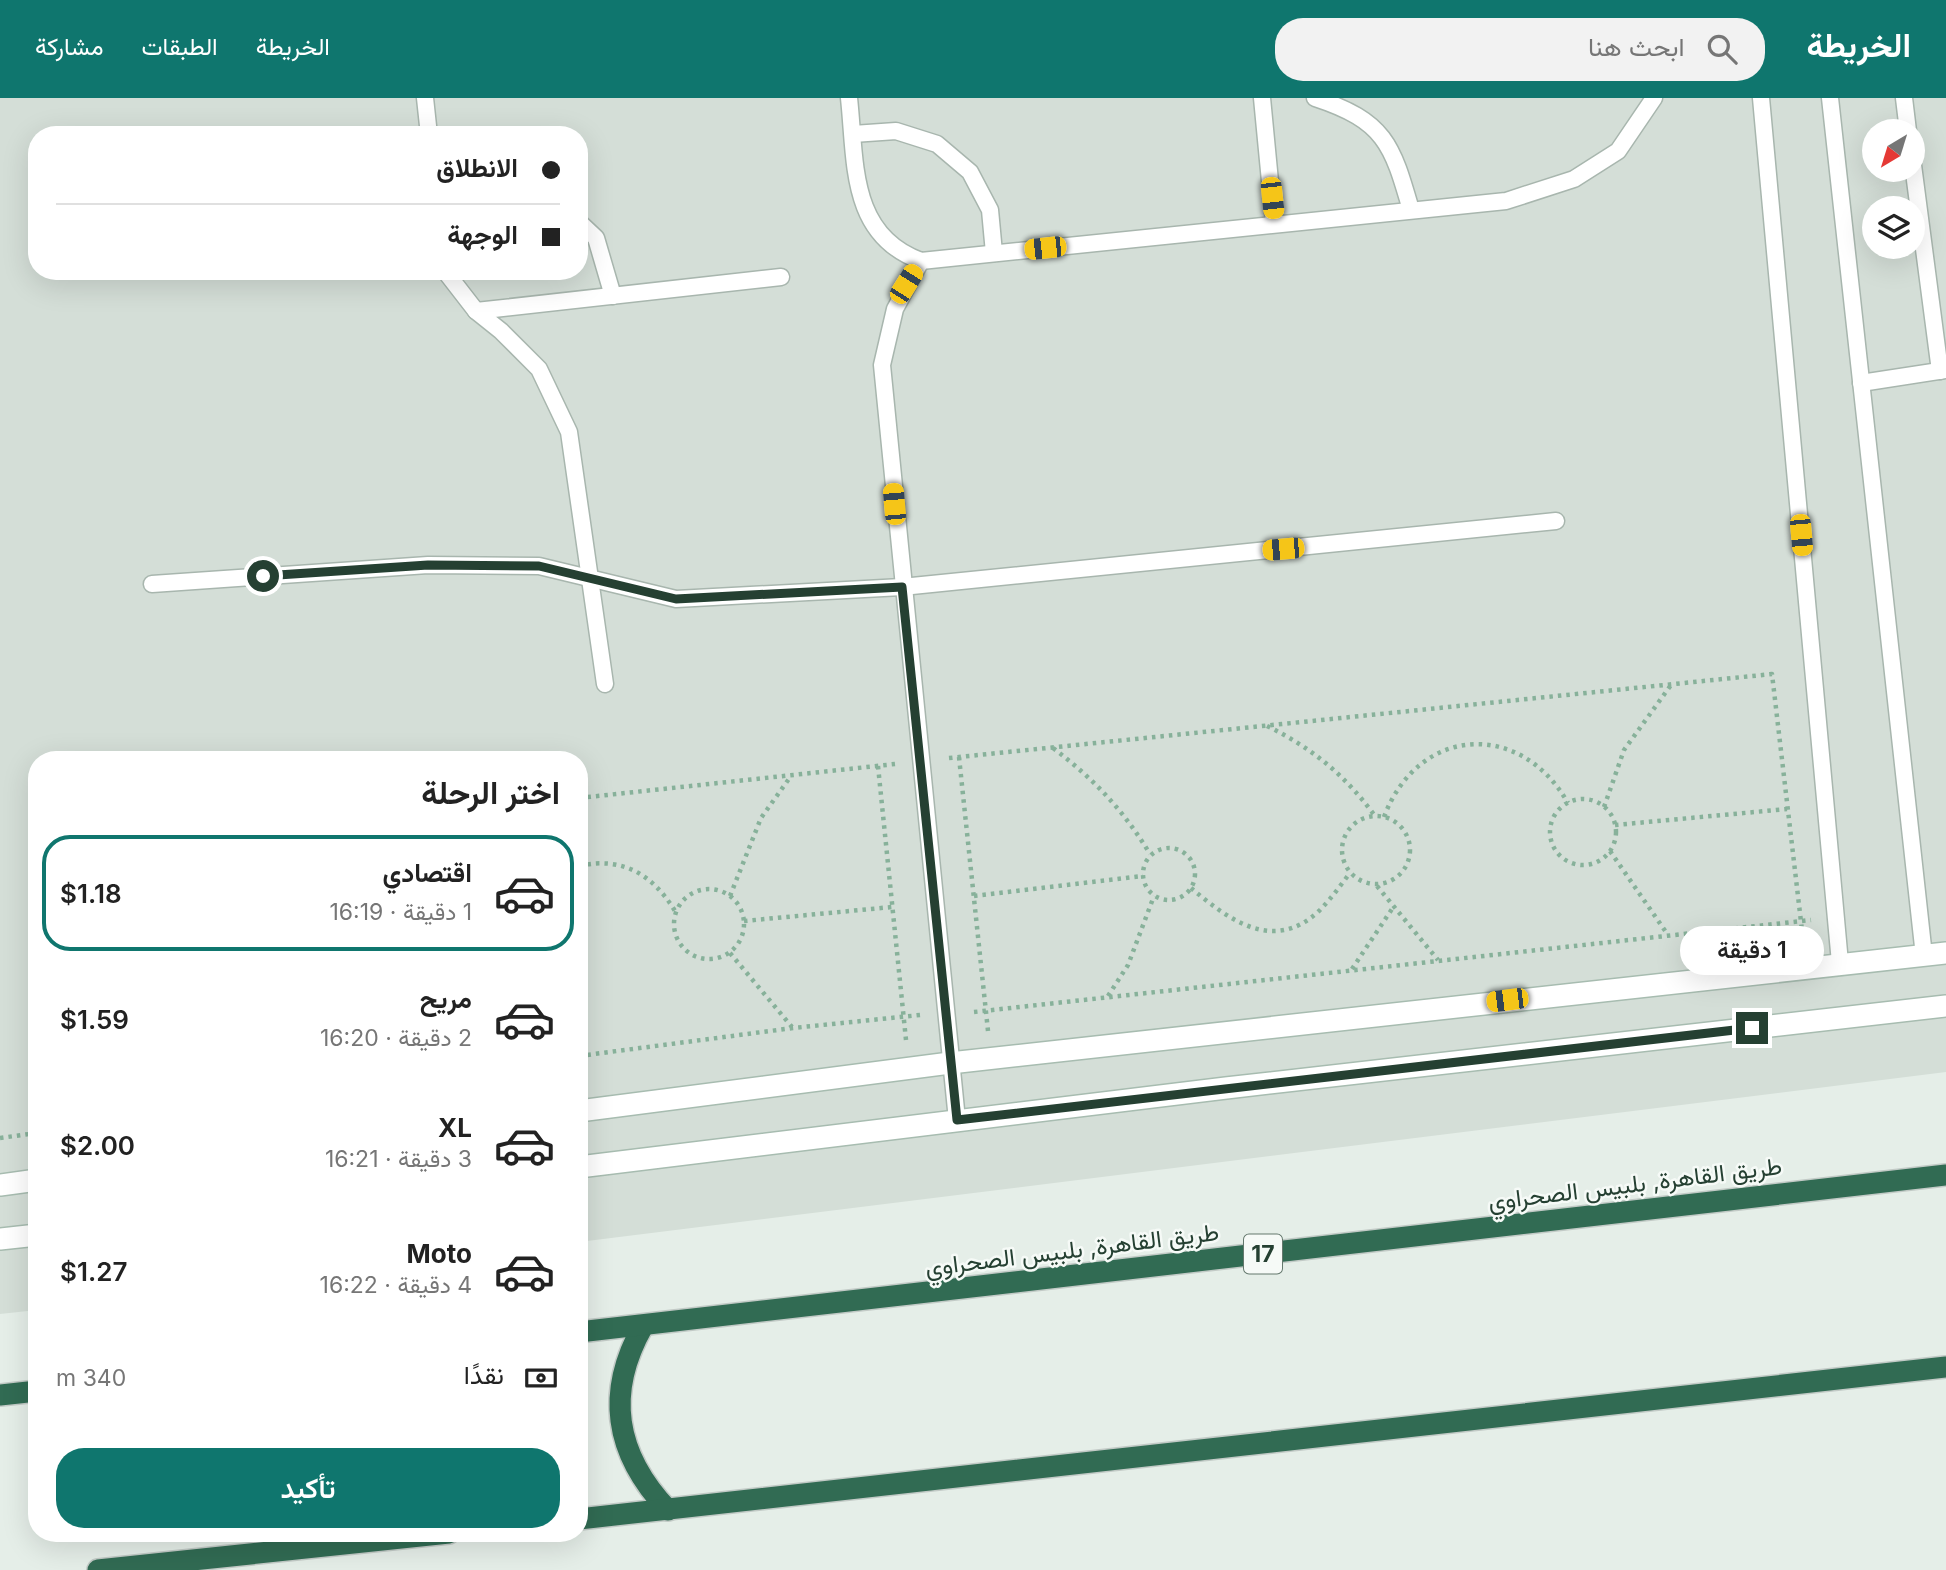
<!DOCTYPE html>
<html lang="ar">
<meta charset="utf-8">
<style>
body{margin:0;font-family:Inter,Vazirmatn,sans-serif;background:#f2f2f2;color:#222;direction:rtl;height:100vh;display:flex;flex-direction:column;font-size:26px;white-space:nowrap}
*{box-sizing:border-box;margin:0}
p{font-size:23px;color:#767676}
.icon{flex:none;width:38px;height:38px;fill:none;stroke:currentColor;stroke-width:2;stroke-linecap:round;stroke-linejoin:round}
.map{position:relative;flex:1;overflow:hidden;direction:ltr}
.sheet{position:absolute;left:28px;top:653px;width:560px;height:791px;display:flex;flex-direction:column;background:#fff;border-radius:28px;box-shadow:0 7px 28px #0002;direction:rtl}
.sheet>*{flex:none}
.top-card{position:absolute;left:28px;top:28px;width:560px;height:154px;border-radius:28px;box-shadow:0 7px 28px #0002;direction:rtl;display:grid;align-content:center;height:154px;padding:0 28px;background:#fff}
.needle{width:46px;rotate:218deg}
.tools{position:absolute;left:1862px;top:21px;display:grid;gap:14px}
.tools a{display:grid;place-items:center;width:63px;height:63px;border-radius:50%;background:#fff;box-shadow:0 7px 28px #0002;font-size:35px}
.end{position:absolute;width:32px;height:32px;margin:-16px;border:9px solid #254032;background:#fff;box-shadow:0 0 0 4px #fff}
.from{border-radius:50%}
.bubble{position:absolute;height:49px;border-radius:24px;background:#fff;box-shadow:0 7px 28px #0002;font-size:23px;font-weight:600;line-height:49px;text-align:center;direction:rtl}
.car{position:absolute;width:21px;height:42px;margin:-21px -10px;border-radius:9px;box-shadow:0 0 5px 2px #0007;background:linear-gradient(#f5c518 24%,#345 0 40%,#f5c518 0 76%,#345 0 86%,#f5c518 0)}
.top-card b{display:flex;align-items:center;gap:24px;height:66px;font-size:26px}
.top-card b+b{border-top:2px solid #e0e0e0}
.top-card i{width:18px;height:18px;background:#222}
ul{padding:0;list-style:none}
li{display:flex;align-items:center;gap:21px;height:116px;margin:0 14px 10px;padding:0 14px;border:4px solid transparent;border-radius:28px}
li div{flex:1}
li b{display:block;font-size:26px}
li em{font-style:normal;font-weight:600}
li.active{border-color:#0f766e}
li>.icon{width:63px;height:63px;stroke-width:1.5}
h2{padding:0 28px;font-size:32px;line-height:84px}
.pay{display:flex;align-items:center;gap:18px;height:77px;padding:0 28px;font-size:26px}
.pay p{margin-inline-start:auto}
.primary-button{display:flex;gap:14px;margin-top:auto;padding:14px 28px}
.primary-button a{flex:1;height:80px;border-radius:28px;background:#0f766e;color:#fff;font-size:28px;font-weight:600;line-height:80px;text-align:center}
header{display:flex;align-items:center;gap:42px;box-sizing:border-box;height:98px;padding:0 35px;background:#0f766e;color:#fff}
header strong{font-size:33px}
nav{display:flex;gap:38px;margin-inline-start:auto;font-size:24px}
.search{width:490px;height:63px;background:#f2f2f2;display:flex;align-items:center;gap:18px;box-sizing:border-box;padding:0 24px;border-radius:28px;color:#767676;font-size:26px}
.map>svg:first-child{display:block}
.built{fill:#d4ded7;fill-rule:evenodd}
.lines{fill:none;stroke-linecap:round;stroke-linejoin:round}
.lane-casing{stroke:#a8b6ae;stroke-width:19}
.secondary-casing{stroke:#a7bcb0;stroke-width:24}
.highway-casing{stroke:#c2cac6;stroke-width:24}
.path{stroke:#87b19a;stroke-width:4.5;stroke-dasharray:3.5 5;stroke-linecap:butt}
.lane{stroke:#fff;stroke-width:16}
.secondary{stroke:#fff;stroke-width:21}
.highway{stroke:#316b53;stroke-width:21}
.route{stroke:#254032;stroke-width:9}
.labels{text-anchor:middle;stroke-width:5;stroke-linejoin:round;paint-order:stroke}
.shield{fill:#f6faf7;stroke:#64786d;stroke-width:2}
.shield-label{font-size:23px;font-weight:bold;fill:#254032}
.street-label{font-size:24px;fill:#254032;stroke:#f6faf7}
</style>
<header>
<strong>الخريطة</strong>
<div class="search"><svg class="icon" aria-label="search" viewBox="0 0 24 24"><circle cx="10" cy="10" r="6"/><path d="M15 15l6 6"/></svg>ابحث هنا</div>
<nav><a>الخريطة</a><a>الطبقات</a><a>مشاركة</a></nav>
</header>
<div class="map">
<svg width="1946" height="1472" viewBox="0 0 1946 1472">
<rect width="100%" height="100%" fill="#e5eee8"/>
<path class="built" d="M0,0h1946v974l-1367,170v-482h-542v550l-37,4zM1874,33h39v39h-39zM37,37h542v136h-542zM1874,110h39v39h-39z"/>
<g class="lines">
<g class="lane-casing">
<g id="lane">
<path d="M425,0l4,37"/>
<path d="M849,0c7,64 0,137 72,163l585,-60 68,-22 44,-28 36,-53"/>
<path d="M1262,0l12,125"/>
<path d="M1315,0c70,23 77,46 96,112"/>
<path d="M1761,0l79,865"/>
<path d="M1830,0l94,858"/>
<path d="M1904,0l4,33"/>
<path d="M853,36l43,-3 41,13 33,28 20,38 4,43"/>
<path d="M1913,67l27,206"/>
<path d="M579,124l17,16 17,58"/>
<path d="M921,163l-26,48 -13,56 75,755"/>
<path d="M445,173l31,40 25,20 38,38 30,63 36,252"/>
<path d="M476,213l305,-34"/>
<path d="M1861,285l85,-13"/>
<path d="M152,486l276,-19 111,1 137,33 226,-12 654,-66"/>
</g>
</g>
<g class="secondary-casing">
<g id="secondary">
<path d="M579,1013l371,-48 996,-110"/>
<path d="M579,1069l647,-79 720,-82"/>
<path d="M0,1087l37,-5"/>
<path d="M0,1141l37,-4"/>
</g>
</g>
<g class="highway-casing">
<g id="highway">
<path d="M643,1228c-38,67 -28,128 25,184"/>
<path d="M579,1234l1367,-157"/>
<path d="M0,1297l37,-4"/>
<path d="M579,1421l1367,-152"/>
<path d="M98,1472l351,-37"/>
</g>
</g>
<g class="path">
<path d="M1267,628c45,22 78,49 108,90"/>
<path d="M1053,650c41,31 71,63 97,106"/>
<path d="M959,659l29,274"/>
<path d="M949,660l823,-84 31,265"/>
<path d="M878,668l28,274"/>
<path d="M579,700l316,-34"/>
<circle cx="1583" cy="734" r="33"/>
<path d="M1604,709l20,-57 47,-65"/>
<circle cx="1376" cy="752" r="34"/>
<path d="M1384,719c34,-91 136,-98 184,-14"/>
<path d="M1615,727l172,-16"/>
<circle cx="1169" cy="776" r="26"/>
<path d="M1610,753l58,84"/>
<path d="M579,768c44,-10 74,9 96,45"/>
<path d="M1377,788l61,74"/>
<path d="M1191,790c37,31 82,66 128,23 11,-11 21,-25 31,-38"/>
<circle cx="709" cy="826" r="35"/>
<path d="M730,798l31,-78 30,-42"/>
<path d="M974,798l169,-20"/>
<path d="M744,823l148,-14"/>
<path d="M730,855l62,74"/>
<path d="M1352,871l42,-63"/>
<path d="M1108,898l20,-31 26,-69"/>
<path d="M974,914l837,-92"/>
<path d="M579,958l214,-28 127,-13"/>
<path d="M0,1040l37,-5"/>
</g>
<use href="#lane" class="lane"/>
<use href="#secondary" class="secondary"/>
<use href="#highway" class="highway"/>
</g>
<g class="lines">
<path class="route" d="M263,478l165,-11 111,1 137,33 226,-12 55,533 795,-92"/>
</g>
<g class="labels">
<rect class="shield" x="1244" y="1136.5" width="38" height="39" rx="5"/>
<g class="shield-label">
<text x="1263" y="1164">17</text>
</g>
<g class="street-label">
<text transform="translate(1635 1086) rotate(-7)" y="8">طريق القاهرة, بلبيس الصحراوي</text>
<text transform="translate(1072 1152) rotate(-7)" y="8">طريق القاهرة, بلبيس الصحراوي</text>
</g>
</g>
</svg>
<div class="tools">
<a><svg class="needle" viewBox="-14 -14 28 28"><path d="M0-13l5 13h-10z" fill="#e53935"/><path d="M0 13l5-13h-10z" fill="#767676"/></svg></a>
<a><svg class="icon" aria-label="layers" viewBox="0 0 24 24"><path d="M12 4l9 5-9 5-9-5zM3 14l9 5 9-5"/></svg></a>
</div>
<i class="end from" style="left:263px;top:478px"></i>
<i class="end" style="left:1752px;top:930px"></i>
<div class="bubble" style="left:1680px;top:828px;width:144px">1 دقيقة</div>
<i class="car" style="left:1272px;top:100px;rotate:174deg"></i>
<i class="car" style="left:1045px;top:150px;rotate:264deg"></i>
<i class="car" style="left:906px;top:186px;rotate:32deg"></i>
<i class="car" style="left:894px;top:406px;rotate:355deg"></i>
<i class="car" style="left:1801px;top:437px;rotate:175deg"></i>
<i class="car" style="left:1283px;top:451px;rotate:265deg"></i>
<i class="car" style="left:1507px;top:902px;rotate:263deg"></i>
<div class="top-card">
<b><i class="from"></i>الانطلاق</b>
<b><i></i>الوجهة</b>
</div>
<section class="sheet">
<h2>اختر الرحلة</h2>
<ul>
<li class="active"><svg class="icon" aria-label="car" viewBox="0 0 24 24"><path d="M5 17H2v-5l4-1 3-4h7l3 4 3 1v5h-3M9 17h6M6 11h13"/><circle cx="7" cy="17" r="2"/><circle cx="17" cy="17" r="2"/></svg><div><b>اقتصادي</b><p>1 دقيقة · 16:19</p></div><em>$1.18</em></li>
<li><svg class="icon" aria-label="car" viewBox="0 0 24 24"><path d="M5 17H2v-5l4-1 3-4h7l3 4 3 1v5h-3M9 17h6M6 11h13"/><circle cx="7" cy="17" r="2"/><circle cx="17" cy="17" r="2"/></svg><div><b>مريح</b><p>2 دقيقة · 16:20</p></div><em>$1.59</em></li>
<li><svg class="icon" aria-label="car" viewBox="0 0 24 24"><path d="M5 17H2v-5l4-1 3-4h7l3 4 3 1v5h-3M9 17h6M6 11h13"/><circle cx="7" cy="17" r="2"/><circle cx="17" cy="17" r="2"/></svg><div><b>XL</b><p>3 دقيقة · 16:21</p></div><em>$2.00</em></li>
<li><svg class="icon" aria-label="car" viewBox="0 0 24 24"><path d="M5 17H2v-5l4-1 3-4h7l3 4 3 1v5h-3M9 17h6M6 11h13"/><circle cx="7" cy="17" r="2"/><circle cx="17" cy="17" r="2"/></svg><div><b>Moto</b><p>4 دقيقة · 16:22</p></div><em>$1.27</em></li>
</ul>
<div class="pay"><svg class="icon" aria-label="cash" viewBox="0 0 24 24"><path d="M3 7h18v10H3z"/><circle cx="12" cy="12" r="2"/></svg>نقدًا<p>340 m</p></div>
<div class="primary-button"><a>تأكيد</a></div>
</section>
</div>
